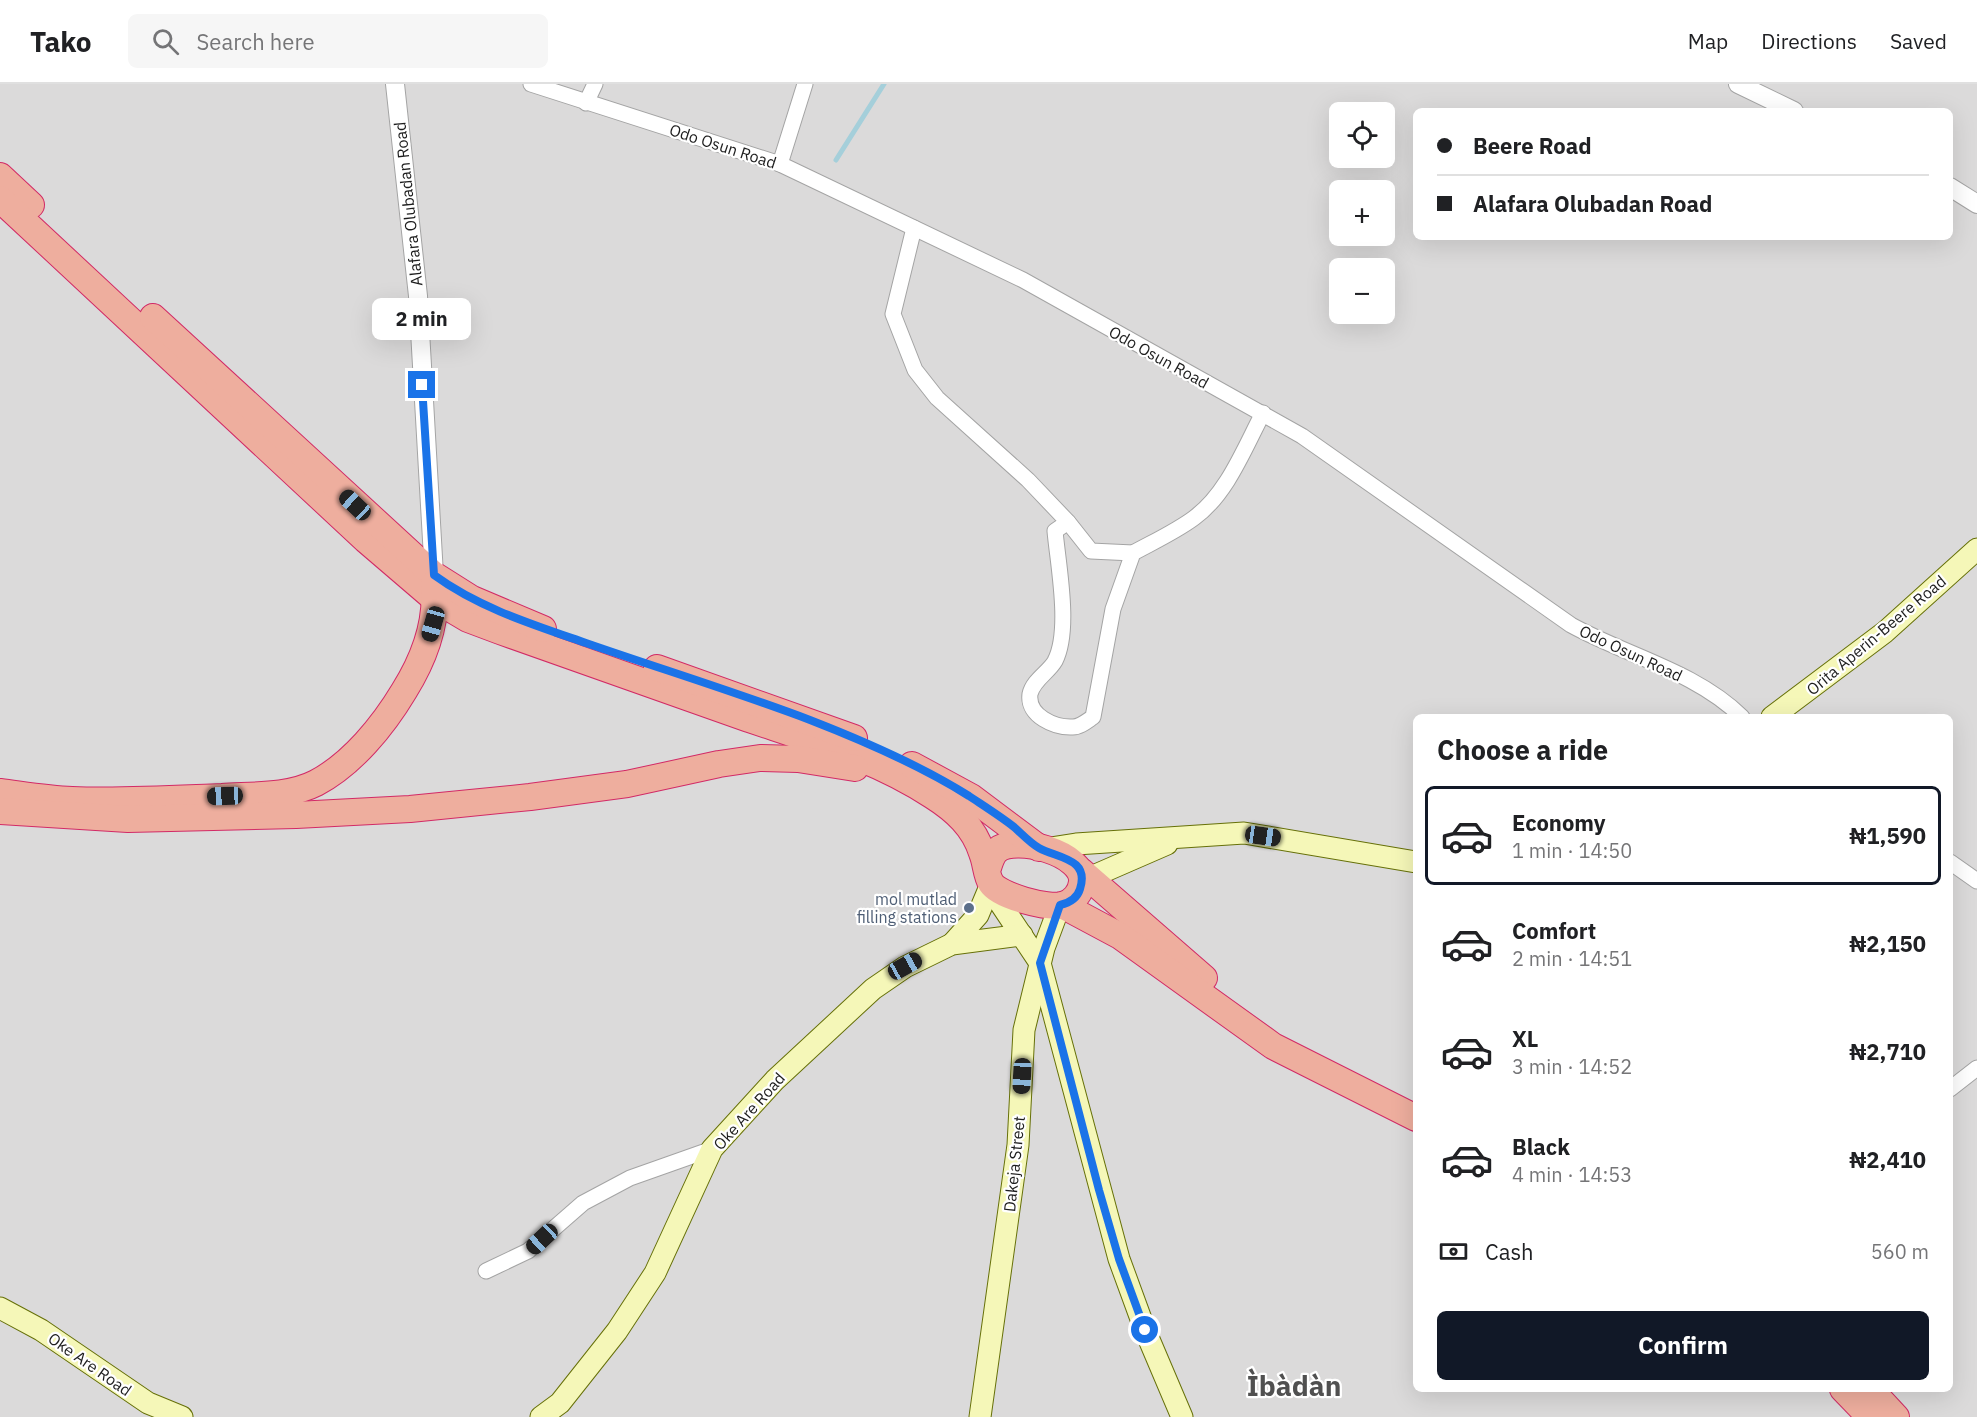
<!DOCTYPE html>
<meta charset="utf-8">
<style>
body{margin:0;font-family:"IBM Plex Sans",sans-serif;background:#f6f6f6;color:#202124;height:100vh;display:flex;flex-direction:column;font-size:22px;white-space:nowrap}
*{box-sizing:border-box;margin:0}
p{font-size:20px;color:#757577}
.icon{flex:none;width:33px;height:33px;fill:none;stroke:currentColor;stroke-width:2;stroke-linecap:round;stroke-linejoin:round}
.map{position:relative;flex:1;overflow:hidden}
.panel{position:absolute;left:1413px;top:630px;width:540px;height:678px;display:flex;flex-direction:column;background:#fff;border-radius:9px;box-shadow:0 6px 24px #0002}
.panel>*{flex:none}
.guide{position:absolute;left:1413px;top:24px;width:540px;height:132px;border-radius:9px;box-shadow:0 6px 24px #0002;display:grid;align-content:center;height:132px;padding:0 24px;background:#fff}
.tools{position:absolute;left:1329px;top:18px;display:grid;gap:12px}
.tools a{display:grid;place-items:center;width:66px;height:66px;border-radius:9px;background:#fff;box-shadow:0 6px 24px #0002;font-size:30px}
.end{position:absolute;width:27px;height:27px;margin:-14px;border:8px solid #1a73e8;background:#fff;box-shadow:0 0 0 3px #fff}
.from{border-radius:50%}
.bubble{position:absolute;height:42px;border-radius:9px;background:#fff;box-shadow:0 6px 24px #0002;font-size:20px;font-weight:700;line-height:42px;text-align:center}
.car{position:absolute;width:18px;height:36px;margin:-18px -9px;border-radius:8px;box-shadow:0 0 4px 2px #0007;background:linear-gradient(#222 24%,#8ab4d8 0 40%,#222 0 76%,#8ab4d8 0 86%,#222 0)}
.guide b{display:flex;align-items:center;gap:21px;height:57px;font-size:22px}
.guide b+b{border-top:2px solid #e0e0e0}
.guide i{width:15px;height:15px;background:#202124}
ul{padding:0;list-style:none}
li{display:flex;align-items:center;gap:18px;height:99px;margin:0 12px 9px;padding:0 12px;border:3px solid transparent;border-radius:9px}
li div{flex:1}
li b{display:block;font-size:22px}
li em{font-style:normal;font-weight:700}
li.active{border-color:#111827}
li>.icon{width:54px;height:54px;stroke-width:1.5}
h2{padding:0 24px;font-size:27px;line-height:72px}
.pay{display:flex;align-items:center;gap:15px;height:66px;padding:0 24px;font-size:22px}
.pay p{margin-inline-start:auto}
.button{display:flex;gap:12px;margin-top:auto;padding:12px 24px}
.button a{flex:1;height:69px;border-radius:9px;background:#111827;color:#fff;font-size:24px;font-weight:700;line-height:69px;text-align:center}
header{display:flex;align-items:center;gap:36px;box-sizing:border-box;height:84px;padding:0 30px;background:#fff;border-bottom:2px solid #e0e0e0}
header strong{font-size:28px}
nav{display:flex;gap:33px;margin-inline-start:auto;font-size:21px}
.search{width:420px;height:54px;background:#f6f6f6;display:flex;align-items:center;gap:15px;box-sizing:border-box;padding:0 21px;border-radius:9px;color:#757577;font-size:22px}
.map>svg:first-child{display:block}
.residential{fill:#dbdada;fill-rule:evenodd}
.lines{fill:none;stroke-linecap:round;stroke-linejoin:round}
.stream{stroke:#a5cfda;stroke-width:5}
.minor-casing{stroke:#a4a4a4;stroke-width:17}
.tertiary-casing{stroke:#a4a4a4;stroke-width:20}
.secondary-casing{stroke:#667008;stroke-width:23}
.trunk-casing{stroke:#d22a66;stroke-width:28}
.minor{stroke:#fff;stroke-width:15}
.tertiary{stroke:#fff;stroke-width:18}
.secondary{stroke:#f5f7b8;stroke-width:21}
.trunk{stroke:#eeae9e;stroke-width:26}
.route{stroke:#1a73e8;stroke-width:8}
.service-dot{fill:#5c6f8a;stroke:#fff;stroke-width:2}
.labels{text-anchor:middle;stroke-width:4.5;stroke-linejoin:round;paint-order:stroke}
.street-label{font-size:16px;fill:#1d1d1d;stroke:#fff}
.service-label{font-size:16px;fill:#4e5e75;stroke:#fff;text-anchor:end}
.town-label{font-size:28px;font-weight:bold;fill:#505050;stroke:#fff}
</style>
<header>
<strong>Tako</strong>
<div class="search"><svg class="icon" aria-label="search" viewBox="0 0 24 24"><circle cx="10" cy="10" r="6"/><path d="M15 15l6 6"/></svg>Search here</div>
<nav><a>Map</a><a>Directions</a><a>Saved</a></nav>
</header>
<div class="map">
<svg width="1977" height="1333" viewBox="0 0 1977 1333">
<rect width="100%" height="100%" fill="#eeeae3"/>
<path class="residential" d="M0,0h1977v1333h-1977zM1416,27h534v126h-534zM1340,28h44v46h-44zM1340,106h44v46h-44zM1340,184h44v46h-44zM1416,633h534v672h-534z"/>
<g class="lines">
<path class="stream" d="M836,76l48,-76"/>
<g class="minor-casing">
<g id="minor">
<path d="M531,0l249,80 243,116 279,156 269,189c56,31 124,46 171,92"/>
<path d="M586,19l9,-19"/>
<path d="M780,80l25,-80"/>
<path d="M914,144l-21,86 22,56 22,28 91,82 40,42 -13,9c3,34 16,99 0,130 -6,11 -22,19 -25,33 -3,22 25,34 43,33 7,0 14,-6 20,-10l20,-108 20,-56c20,-11 42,-21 61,-35 33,-24 50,-69 69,-105"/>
<path d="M1068,438l23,29 42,2"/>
<path d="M1950,778l27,19"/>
<path d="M1950,1005l27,-21"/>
<path d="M486,1187l42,-20 55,-48 47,-25 82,-29"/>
</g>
</g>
<g class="tertiary-casing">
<g id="tertiary">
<path d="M395,0l23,212 16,279"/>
<path d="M1738,0l56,27"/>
<path d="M1950,103l27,17"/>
</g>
</g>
<g class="secondary-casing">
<g id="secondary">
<path d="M1772,633l113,-85 92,-83"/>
<path d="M1044,765l32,-5 168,-11 172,29"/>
<path d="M1082,797l85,-37"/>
<path d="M995,804l5,15 40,60 79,296 26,71 37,87"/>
<path d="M952,860l26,-29 13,-31"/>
<path d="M0,1224l41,22 107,73 34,14"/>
<path d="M541,1333l19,-14 57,-72 38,-58 57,-124 63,-69 98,-91 32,-22 47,-23 70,-9"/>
<path d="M980,1333l38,-272 6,-115 20,-82 16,-43"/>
</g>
</g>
<g class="trunk-casing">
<g id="trunk">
<path d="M0,92l31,29"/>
<path d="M0,115l366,341 70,60 32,19 32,12c83,30 166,59 249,88 62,21 128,40 184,77 22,14 41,31 49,57 4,9 4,22 9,30 8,13 57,26 72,22 10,-3 18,-12 19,-23 3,-29 -68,-48 -86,-31 -5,5 -7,14 -9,20"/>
<path d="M153,233l281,258 38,24 71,30"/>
<path d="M657,584l197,70"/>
<path d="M912,681l59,32 68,51"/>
<path d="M0,708c24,3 48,7 72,8 50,2 100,-1 150,-3 30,-2 67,0 94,-14 36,-19 67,-57 88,-92 20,-32 34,-68 30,-107"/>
<path d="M0,727l128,8 168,-4 114,-6 120,-12 97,-13 92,-20 41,-6 38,1 57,9"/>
<path d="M1081,787l123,107"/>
<path d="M1062,821l58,31 153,110 143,72"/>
<path d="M1843,1305l27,28"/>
<path d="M1870,1305l26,28"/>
</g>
</g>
<use href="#minor" class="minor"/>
<use href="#tertiary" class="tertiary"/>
<use href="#secondary" class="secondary"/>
<use href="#trunk" class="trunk"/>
</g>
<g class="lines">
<path class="route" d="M422,301l12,190c45,33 100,50 152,68 75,26 150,49 224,77 54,21 110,45 159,76 15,10 31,20 45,31 8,7 16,16 25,21 18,10 51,10 41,41 -3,10 -11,14 -20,16l-20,58 59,227 20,69 26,71"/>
</g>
<circle class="service-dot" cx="969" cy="824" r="6"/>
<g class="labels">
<g class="street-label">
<text transform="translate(723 62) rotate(18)" y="6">Odo Osun Road</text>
<text transform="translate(408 120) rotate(-96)" y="6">Alafara Olubadan Road</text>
<text transform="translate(1159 273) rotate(29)" y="6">Odo Osun Road</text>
<text transform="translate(1876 551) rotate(-40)" y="6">Orita Aperin-Beere Road</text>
<text transform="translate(1631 569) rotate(25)" y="6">Odo Osun Road</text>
<text transform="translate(749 1027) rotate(-48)" y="6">Oke Are Road</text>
<text transform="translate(1014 1080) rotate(-84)" y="6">Dakeja Street</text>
<text transform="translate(90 1280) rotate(35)" y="6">Oke Are Road</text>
</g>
<g class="service-label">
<text x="957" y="821">mol mutlad<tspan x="957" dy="18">filling stations</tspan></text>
</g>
<g class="town-label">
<text x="1294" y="1312">Ìbàdàn</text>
</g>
</g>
</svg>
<div class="tools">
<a><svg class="icon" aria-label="locate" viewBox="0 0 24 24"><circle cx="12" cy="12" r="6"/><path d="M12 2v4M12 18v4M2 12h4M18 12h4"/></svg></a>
<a>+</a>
<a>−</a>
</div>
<i class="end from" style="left:1145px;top:1246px"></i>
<i class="end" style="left:422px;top:301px"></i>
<div class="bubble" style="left:372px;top:214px;width:99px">2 min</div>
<i class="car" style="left:355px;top:421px;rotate:313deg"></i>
<i class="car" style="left:433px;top:540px;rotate:196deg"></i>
<i class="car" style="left:225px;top:712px;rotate:268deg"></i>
<i class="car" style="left:1263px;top:752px;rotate:98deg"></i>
<i class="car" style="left:905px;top:882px;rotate:61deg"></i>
<i class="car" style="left:1022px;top:992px;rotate:183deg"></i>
<i class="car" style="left:542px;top:1155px;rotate:227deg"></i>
<div class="guide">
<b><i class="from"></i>Beere Road</b>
<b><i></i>Alafara Olubadan Road</b>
</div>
<section class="panel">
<h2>Choose a ride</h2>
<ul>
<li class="active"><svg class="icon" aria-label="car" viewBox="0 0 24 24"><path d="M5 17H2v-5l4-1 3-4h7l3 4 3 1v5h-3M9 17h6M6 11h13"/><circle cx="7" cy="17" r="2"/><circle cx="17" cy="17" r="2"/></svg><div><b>Economy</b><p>1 min · 14:50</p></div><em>₦1,590</em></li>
<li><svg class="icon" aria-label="car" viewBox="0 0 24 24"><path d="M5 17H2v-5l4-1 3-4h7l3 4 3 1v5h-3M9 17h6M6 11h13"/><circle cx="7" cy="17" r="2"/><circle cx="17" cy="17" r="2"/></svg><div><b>Comfort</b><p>2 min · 14:51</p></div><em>₦2,150</em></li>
<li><svg class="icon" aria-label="car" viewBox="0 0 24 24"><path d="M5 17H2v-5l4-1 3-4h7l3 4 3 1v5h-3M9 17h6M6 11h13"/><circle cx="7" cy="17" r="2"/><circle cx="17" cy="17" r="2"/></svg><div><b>XL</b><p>3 min · 14:52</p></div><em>₦2,710</em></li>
<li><svg class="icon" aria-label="car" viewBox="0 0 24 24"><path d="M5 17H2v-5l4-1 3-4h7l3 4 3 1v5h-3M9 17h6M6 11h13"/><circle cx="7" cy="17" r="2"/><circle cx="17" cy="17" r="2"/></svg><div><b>Black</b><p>4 min · 14:53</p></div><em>₦2,410</em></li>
</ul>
<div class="pay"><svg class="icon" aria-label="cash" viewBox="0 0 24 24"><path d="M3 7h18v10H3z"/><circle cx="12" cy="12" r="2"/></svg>Cash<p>560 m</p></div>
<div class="button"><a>Confirm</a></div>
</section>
</div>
